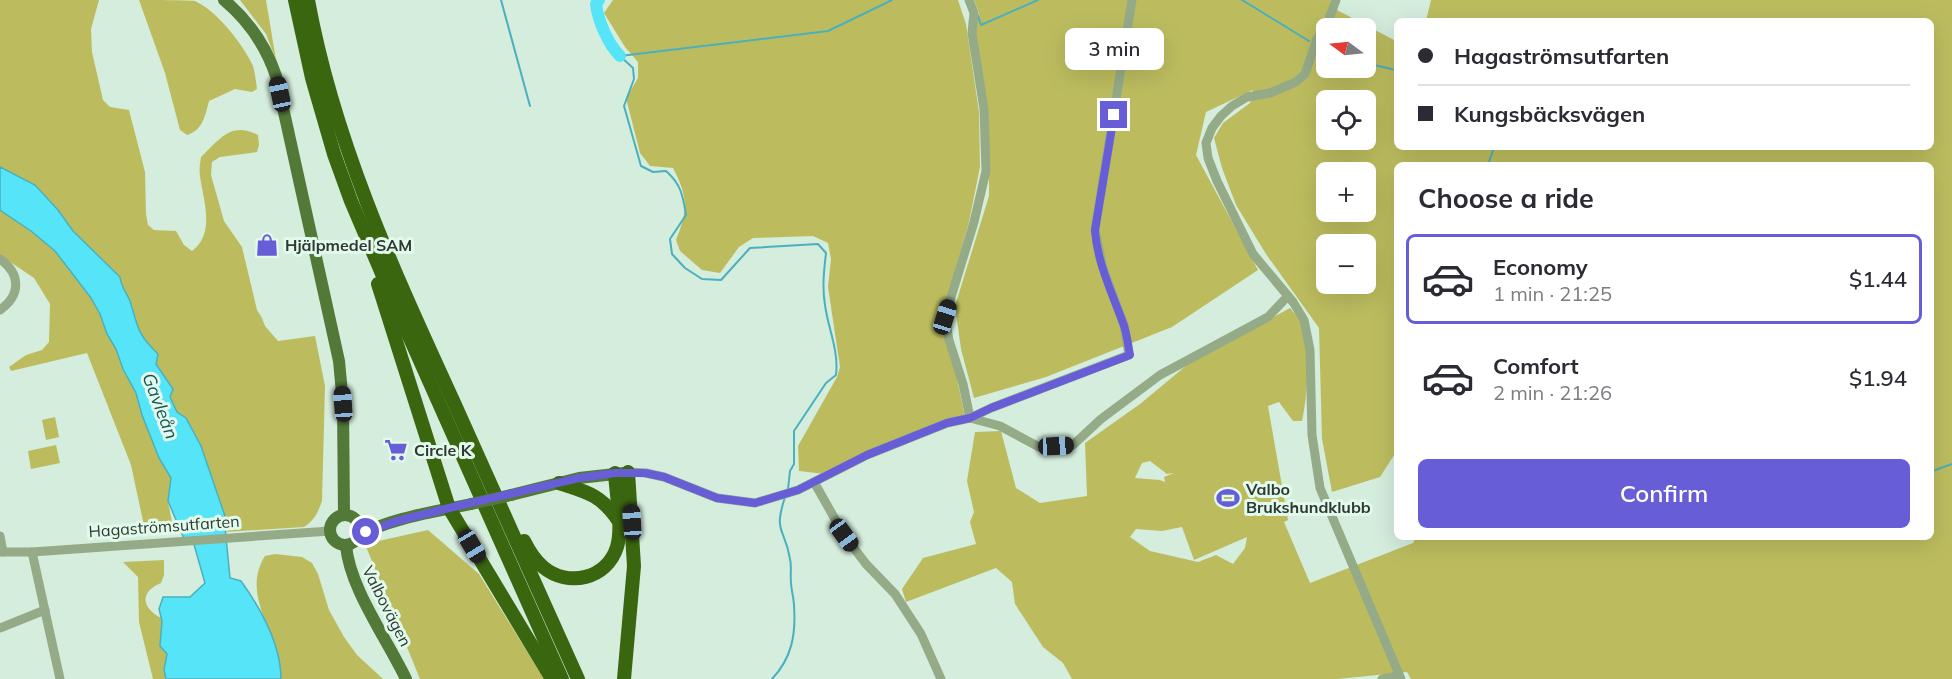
<!DOCTYPE html>
<meta charset="utf-8">
<style>
body{margin:0;font-family:Mulish,sans-serif;background:#f2f2f3;color:#2b2b33;height:100vh;display:flex;flex-direction:column;font-size:22px;white-space:nowrap}
*{box-sizing:border-box;margin:0}
p{font-size:20px;color:#7c7c81}
.icon{flex:none;width:33px;height:33px;fill:none;stroke:currentColor;stroke-width:2;stroke-linecap:round;stroke-linejoin:round}
.map{position:relative;flex:1;overflow:hidden}
.side{position:absolute;left:1394px;top:162px;width:540px;height:378px;display:flex;flex-direction:column;background:#fff;border-radius:9px;box-shadow:0 6px 24px #0002}
.side>*{flex:none}
.banner{position:absolute;left:1394px;top:18px;width:540px;height:132px;border-radius:9px;box-shadow:0 6px 24px #0002;display:grid;align-content:center;height:132px;padding:0 24px;background:#fff}
.needle{width:39px;rotate:285deg}
.controls{position:absolute;left:1316px;top:18px;display:grid;gap:12px}
.controls a{display:grid;place-items:center;width:60px;height:60px;border-radius:9px;background:#fff;box-shadow:0 6px 24px #0002;font-size:30px}
.end{position:absolute;width:27px;height:27px;margin:-14px;border:8px solid #675ed7;background:#fff;box-shadow:0 0 0 3px #fff}
.from{border-radius:50%}
.bubble{position:absolute;height:42px;border-radius:9px;background:#fff;box-shadow:0 6px 24px #0002;font-size:20px;font-weight:600;line-height:42px;text-align:center}
.car{position:absolute;width:18px;height:36px;margin:-18px -9px;border-radius:8px;box-shadow:0 0 4px 2px #0007;background:linear-gradient(#222 24%,#8ab4d8 0 40%,#222 0 76%,#8ab4d8 0 86%,#222 0)}
.banner b{display:flex;align-items:center;gap:21px;height:57px;font-size:22px}
.banner b+b{border-top:2px solid #e1e1e2}
.banner i{width:15px;height:15px;background:#2b2b33}
ul{padding:0;list-style:none}
li{display:flex;align-items:center;gap:18px;height:90px;margin:0 12px 9px;padding:0 12px;border:3px solid transparent;border-radius:9px}
li div{flex:1}
li b{display:block;font-size:22px}
li em{font-style:normal;font-weight:600}
li.on{border-color:#675ed7}
li>.icon{width:54px;height:54px;stroke-width:1.5}
h2{padding:0 24px;font-size:27px;line-height:72px}
.cta{display:flex;gap:12px;margin-top:auto;padding:12px 24px}
.cta a{flex:1;height:69px;border-radius:9px;background:#675ed7;color:#fff;font-size:24px;font-weight:600;line-height:69px;text-align:center}
.map>svg:first-child{display:block}
.green{fill:#bcbc5f;fill-rule:evenodd}
.water{fill:#55e4f8;stroke:#4ab0bd;stroke-width:1.5}
.lines{fill:none;stroke-linecap:round;stroke-linejoin:round}
.stream{stroke:#4ab0bd;stroke-width:2}
.river{stroke:#55e4f8;stroke-width:12}
.minor{stroke:#95ab88;stroke-width:9}
.major{stroke:#527937;stroke-width:12}
.highway{stroke:#3a660f;stroke-width:14}
.major-bridge{stroke:#527937;stroke-width:12}
.route{stroke:#675ed7;stroke-width:8}
.labels{text-anchor:middle;stroke-width:6;stroke-linejoin:round;paint-order:stroke}
.poi-label{font-size:16px;font-weight:bold;fill:#2f3832;stroke:#e1faeb;text-anchor:start}
.street-label{font-size:16px;fill:#2f3832;stroke:#e1faeb}
.water-label{font-size:18px;font-style:italic;fill:#14525a;stroke:#e1faeb}
</style>
<div class="map">
<svg width="1952" height="679" viewBox="0 0 1952 679">
<rect width="100%" height="100%" fill="#d4eddd"/>
<g class="green">
<path d="M0,0h99l-8,29 1,23 11,48 7,7 19,3 16,62 1,42 2,11 6,5 22,1 8,14 8,6c24,-18 11,-51 8,-75 -1,-6 0,-13 1,-19 19,-18 30,-36 57,-22l1,10 -2,7 -37,5 -8,5 -1,13 13,46 18,26 15,63 5,8 3,8 13,15 37,-5 10,50 -3,115c-4,11 -7,19 -18,26l-79,5 1,-13 -40,-100 -9,-7 -21,-48 2,-10c-19,-18 -20,-25 -27,-50 -3,-10 -10,-16 -11,-27l-47,-46 -15,-21 -23,-25 -35,-18z"/>
<path d="M139,0c12,0 47,0 56,1 22,10 48,43 58,65 2,7 3,15 4,23l-5,3 -17,-3 -26,12c-4,15 -6,29 -22,34l-7,-5 -15,-57z"/>
<path d="M240,0h26l10,60 -10,-26z"/>
<path d="M613,0h345l8,24 13,88 1,55 -11,55 -26,89 22,106 -140,57 -26,-3 -1,-25 39,-69 3,-10 -12,-80 3,-28 -3,-16 -15,-7 -60,2 -14,9 -19,26 -18,-3 -22,-19 -4,-11c12,-29 12,-44 -3,-72l-23,-2 -10,-13 -14,-55 12,-20v-16l-13,-15 -21,-34z"/>
<path d="M974,0h357l4,9 61,32v106h534v-126h-504l5,-21h521v679h-541l-4,-7 -69,7h-266l-9,-16 -20,-16 -28,-43 -3,-22 -16,-14 -90,34 -4,-13 21,-31 53,-14 -6,-22 4,-10 -7,-31 8,-49 26,-1 15,57 24,15 47,-7 -2,-53 55,-39 47,-39 103,-57c3,4 9,9 11,15 10,26 7,70 1,98h-9l-14,-19 -11,4 20,114 -4,2 26,61 103,-40 3,-6h514v-372h-534v287l-16,25 -48,15 -10,-53 -3,-111 -53,-74 -30,-49 -14,-37 -8,-30 9,-15 27,-20 3,-13 -47,22 -10,43 62,115 -86,57 -126,50 -72,21 -13,-49 -6,-43 34,-110v-27l-14,-137 4,-19zM1326,28h39v40h-39zM1326,100h39v40h-39zM1326,172h39v40h-39zM1326,244h39v40h-39zM1150,461l17,13 7,-1 -10,4 1,5 -5,-2 -25,-2 7,-15zM1182,527l12,33 53,-23 -2,11 -12,16 -17,-9 -18,7 -48,-11 -20,-14 6,-8 26,2z"/>
<path d="M0,210l31,21 24,20 36,47 9,16 7,20 10,15 6,20 13,24 6,22 17,43 12,20 -3,23 6,32 -28,2 -15,-70 -44,-112 -76,18 -2,-4 17,-12 16,-5 7,-8 1,-38 -16,-26 -34,-23z"/>
<path d="M55,417l4,20 -13,3 -4,-20z"/>
<path d="M56,445l4,18 -29,6 -3,-18z"/>
<path d="M428,530l51,44 65,105h-124l-55,-135z"/>
<path d="M275,554l27,3 10,6 6,11 11,36 15,27 13,18 26,24h-102c1,-42 -42,-82 -16,-123z"/>
<path d="M164,560v15l-3,8c-22,9 -19,25 0,35 2,13 -4,26 6,36l-3,16 2,9h-13l-14,-57 -1,-45 -15,-15z"/>
</g>
<path class="water" d="M0,167l35,18 23,25 15,21 47,46c1,11 8,17 11,27 7,25 8,32 27,50l-2,10 17,25 -3,8 7,15 9,6 15,28 25,73 -1,8 5,51 11,3c20,28 40,63 40,98h-115l-2,-9 3,-16 -7,-8 2,-25 -3,-12 4,-12h27l15,-14 -12,-42h-8l-17,-40 3,-23 -12,-20 -17,-43 -6,-22 -13,-24 -7,-20 -9,-15 -7,-20 -9,-16 -36,-47 -24,-20 -31,-21z"/>
<g class="lines">
<g class="stream">
<path d="M501,0l29,106"/>
<path d="M1242,0l67,41"/>
<path d="M978,16l3,9 57,-25"/>
<path d="M1322,49l4,3"/>
<path d="M620,56l13,12 1,11 -10,27 17,60 12,6 13,-1c15,13 17,25 20,44l-16,24 2,15 13,14 17,11 19,1 29,-32 68,-4 8,9c-2,17 -4,34 -1,52 3,23 14,46 11,70l-10,8 -32,48v33l-4,7 -2,18"/>
<path d="M620,56l208,-25 64,-31"/>
<path d="M1365,63l31,7"/>
<path d="M1488,165l6,-18"/>
<path d="M1930,472l22,-8"/>
<path d="M772,679c20,-21 24,-45 22,-73 0,-8 -3,-16 -3,-24 -1,-7 1,-15 -1,-23 -5,-32 -17,-25 -5,-62"/>
</g>
<path class="river" d="M599,0l-3,4c2,17 12,40 24,52"/>
<g class="minor">
<path d="M969,0l5,13 -2,20 12,76 2,62 -12,51 -29,95 4,23 14,44 7,34"/>
<path d="M1336,0l-7,19 -12,20 -12,35 -9,8 -26,11 -23,4 -15,9 -11,10 -9,12 -6,15 2,15 9,23 36,73 40,48 11,18 6,30 2,85 8,53 81,191"/>
<path d="M0,259c21,15 21,36 0,51"/>
<path d="M970,418l30,8 39,21 34,-2 28,-26 59,-44 108,-58 20,-21"/>
<path d="M628,472l18,1 18,4 53,21 38,5 43,-13 69,-35 80,-32 23,-5 21,-10 138,-53 -5,-30 -21,-57 -8,-38 37,-230"/>
<path d="M814,482l30,53 22,29 29,30 26,40 20,45"/>
<path d="M0,536l3,16"/>
<path d="M0,552h32l298,-21"/>
<path d="M32,552l28,127"/>
<path d="M0,628l45,-18"/>
<path d="M1382,679l17,-3"/>
</g>
<g class="major">
<path d="M224,0c25,21 42,46 52,76l63,285 4,43 1,111"/>
<path d="M511,495l68,-17 45,-5"/>
<circle cx="345" cy="530" r="15"/>
<path d="M359,536c27,-17 79,-25 112,-32"/>
<path d="M346,545c3,42 41,94 60,134"/>
</g>
<g class="highway">
<path d="M295,0l17,78 22,76 17,47 46,108 165,370"/>
<path d="M308,0c26,143 87,274 147,405 41,91 82,183 123,274"/>
<path d="M378,284l71,224 103,171"/>
<path d="M559,483c28,9 42,12 59,37"/>
<path d="M524,541c5,10 10,19 19,26 25,21 64,12 74,-20 6,-20 -1,-53 -2,-74"/>
<path d="M624,679l10,-113 -6,-94"/>
</g>
<path class="major-bridge" d="M471,504l40,-9"/>
</g>
<g class="lines">
<path class="route" d="M366,532l31,-11 52,-13 130,-30 36,-5h30l19,4 53,21 38,5 43,-13 69,-35 80,-32 23,-5 21,-10 139,-53c-2,-10 -3,-22 -7,-32 -11,-30 -26,-61 -28,-93l19,-115"/>
</g>
<defs>
<g id="shop-bare" transform="scale(1.8)"><path d="M-5-2.5h2.3a2.7 3.5 0 0 1 5.4 0H5L5.5 6h-11ZM-1.5-2.5h3a1.5 2.3 0 0 0-3 0Z" fill="#675ed7" stroke="#e1faeb" stroke-width="2.5" paint-order="stroke"/></g>
<g id="supermarket-bare" transform="scale(1.8)"><path d="M-6-5.5h2.5l.6 2H6L4.5 2H-2.5L-4.4-4H-6ZM-1.5 3.2a1.3 1.3 0 1 0 .1 0ZM3 3.2a1.3 1.3 0 1 0 .1 0Z" fill="#675ed7" stroke="#e1faeb" stroke-width="2.5" paint-order="stroke"/></g>
<g id="stadium-bare" transform="scale(1.8)"><path d="M0-5a6.5 5 0 1 0 0 10a6.5 5 0 1 0 0-10ZM-3.5-1.8h7v3.6h-7Z" fill="#675ed7" stroke="#e1faeb" stroke-width="2.5" paint-order="stroke"/></g>
</defs>
<g fill-rule="evenodd">
<use href="#shop-bare" x="267" y="245"/>
<use href="#supermarket-bare" x="396" y="450"/>
<use href="#stadium-bare" x="1228" y="498"/>
</g>
<g class="labels">
<g class="poi-label">
<text x="285" y="251">Hjälpmedel SAM</text>
<text x="414" y="456">Circle K</text>
<text x="1246" y="495">Valbo<tspan x="1246" dy="18">Brukshundklubb</tspan></text>
</g>
<g class="street-label">
<text transform="translate(164 526) rotate(-4)" y="6">Hagaströmsutfarten</text>
<text transform="translate(387 606) rotate(63)" y="6">Valbovägen</text>
</g>
<g class="water-label">
<text transform="translate(160 406) rotate(69)" y="6">Gavleån</text>
</g>
</g>
</svg>
<div class="controls">
<a><svg class="needle" viewBox="-14 -14 28 28"><path d="M0-13l5 13h-10z" fill="#e53935"/><path d="M0 13l5-13h-10z" fill="#7c7c81"/></svg></a>
<a><svg class="icon" aria-label="locate" viewBox="0 0 24 24"><circle cx="12" cy="12" r="6"/><path d="M12 2v4M12 18v4M2 12h4M18 12h4"/></svg></a>
<a>+</a>
<a>−</a>
</div>
<i class="end from" style="left:366px;top:532px"></i>
<i class="end" style="left:1114px;top:115px"></i>
<div class="bubble" style="left:1065px;top:28px;width:99px">3 min</div>
<i class="car" style="left:280px;top:94px;rotate:348deg"></i>
<i class="car" style="left:945px;top:317px;rotate:17deg"></i>
<i class="car" style="left:343px;top:404px;rotate:356deg"></i>
<i class="car" style="left:1056px;top:446px;rotate:87deg"></i>
<i class="car" style="left:632px;top:522px;rotate:356deg"></i>
<i class="car" style="left:844px;top:535px;rotate:144deg"></i>
<i class="car" style="left:472px;top:546px;rotate:149deg"></i>
<div class="banner">
<b><i class="from"></i>Hagaströmsutfarten</b>
<b><i></i>Kungsbäcksvägen</b>
</div>
<section class="side">
<h2>Choose a ride</h2>
<ul>
<li class="on"><svg class="icon" aria-label="car" viewBox="0 0 24 24"><path d="M5 17H2v-5l4-1 3-4h7l3 4 3 1v5h-3M9 17h6M6 11h13"/><circle cx="7" cy="17" r="2"/><circle cx="17" cy="17" r="2"/></svg><div><b>Economy</b><p>1 min · 21:25</p></div><em>$1.44</em></li>
<li><svg class="icon" aria-label="car" viewBox="0 0 24 24"><path d="M5 17H2v-5l4-1 3-4h7l3 4 3 1v5h-3M9 17h6M6 11h13"/><circle cx="7" cy="17" r="2"/><circle cx="17" cy="17" r="2"/></svg><div><b>Comfort</b><p>2 min · 21:26</p></div><em>$1.94</em></li>
</ul>
<div class="cta"><a>Confirm</a></div>
</section>
</div>
